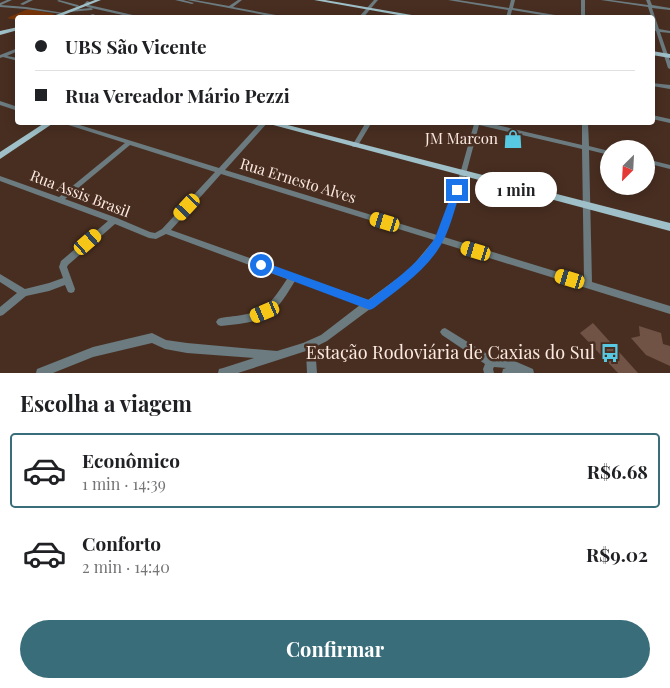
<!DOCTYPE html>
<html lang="pt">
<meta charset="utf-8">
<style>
body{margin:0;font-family:"Playfair Display",serif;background:#f2f2f2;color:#202124;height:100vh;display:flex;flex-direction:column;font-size:19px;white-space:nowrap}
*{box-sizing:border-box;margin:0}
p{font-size:16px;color:#757577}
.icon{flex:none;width:28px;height:28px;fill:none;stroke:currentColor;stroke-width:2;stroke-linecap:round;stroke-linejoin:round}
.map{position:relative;height:373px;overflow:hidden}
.side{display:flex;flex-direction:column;background:#fff;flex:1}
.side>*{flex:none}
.banner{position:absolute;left:15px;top:15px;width:640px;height:110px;border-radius:5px;box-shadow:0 2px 12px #0003;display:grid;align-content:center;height:110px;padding:0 20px;background:#fff}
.needle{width:32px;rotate:204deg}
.fabs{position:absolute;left:600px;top:140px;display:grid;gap:10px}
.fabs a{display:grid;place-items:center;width:55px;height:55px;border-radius:50%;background:#fff;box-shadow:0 2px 12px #0003;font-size:25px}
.end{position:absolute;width:22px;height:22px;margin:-11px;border:6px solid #1a73e8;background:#fff;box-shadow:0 0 0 2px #fff}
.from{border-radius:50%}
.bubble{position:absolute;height:35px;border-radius:18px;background:#fff;box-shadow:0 2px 12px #0003;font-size:16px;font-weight:700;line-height:35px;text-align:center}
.car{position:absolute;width:15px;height:30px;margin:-15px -8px;border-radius:6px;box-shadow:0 0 4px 1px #0007;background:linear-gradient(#f5c518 24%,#345 0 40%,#f5c518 0 76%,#345 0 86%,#f5c518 0)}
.banner b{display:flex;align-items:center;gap:18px;height:48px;font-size:19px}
.banner b+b{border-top:1px solid #e0e0e0}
.banner i{width:12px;height:12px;background:#202124}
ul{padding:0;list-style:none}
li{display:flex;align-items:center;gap:15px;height:75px;margin:0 10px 8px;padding:0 10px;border:2px solid transparent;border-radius:5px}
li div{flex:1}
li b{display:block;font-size:19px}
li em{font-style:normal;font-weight:700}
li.active{border-color:#396d7a}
li>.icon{width:45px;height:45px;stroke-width:1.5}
h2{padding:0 20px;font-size:22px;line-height:60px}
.action{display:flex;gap:10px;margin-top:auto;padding:10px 20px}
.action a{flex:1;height:58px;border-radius:30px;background:#396d7a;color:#fff;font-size:20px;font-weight:700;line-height:58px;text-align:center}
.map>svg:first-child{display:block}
.green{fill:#7a3609}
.building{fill:#705345}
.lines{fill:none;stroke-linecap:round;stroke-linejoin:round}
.minor{fill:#6b7b7f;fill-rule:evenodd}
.major{fill:#9fc0c8;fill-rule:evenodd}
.route{fill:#1a73e8}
.labels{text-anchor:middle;stroke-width:5;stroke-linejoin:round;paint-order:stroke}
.poi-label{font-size:15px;fill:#fceae2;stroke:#482e21;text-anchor:end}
.street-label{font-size:15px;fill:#fceae2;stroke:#482e21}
.near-poi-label{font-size:18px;fill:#fceae2;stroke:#482e21;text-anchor:end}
</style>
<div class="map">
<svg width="670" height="373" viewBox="0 0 670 373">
<rect width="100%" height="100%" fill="#482e21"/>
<path class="green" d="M28,9l27,5 -9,3 -28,1 -1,2 -10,-2z"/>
<g class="building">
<path d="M593,323l45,50h-20l-38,-40z"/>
<path d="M639,326l22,7 2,11 7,2v20l-24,-11 -15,-17 9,-2z"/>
</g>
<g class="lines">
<g class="minor">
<path d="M7,0h5l-11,5 25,2 38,6 -2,1 -36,-5 -26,-2v-4z"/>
<path d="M28,0h5l-10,5 -3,-1z"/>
<path d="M59,0l19,5 1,1 -2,1 -20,-6z"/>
<path d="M175,0h8l11,3 -2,1z"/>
<path d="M187,0h8l34,6 9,-6h4l-9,7 59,11h-12z"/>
<path d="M374,0h4l-15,18h-5z"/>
<path d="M448,0h10l51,8 2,-8h4l-2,8 60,10h-13l-48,-8 -2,8h-4l2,-8z"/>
<rect x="581" y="0" width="4" height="18"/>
<path d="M601,0h10l37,5 -2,-5h4l2,5 18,3v2l-18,-2 7,21 11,2v2l-10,-1 10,29v8l-2,-1 -12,-37 -4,-1v-2h3l-7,-21z"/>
<path d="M87,1l3,1 -2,2 1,1 57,13h-10l-49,-11 -3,-3z"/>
<path d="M91,8l2,1 -1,1 -23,2 -2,-1 2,-1z"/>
<path d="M93,14l2,1 -1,1 -6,2h-8z"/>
<path d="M18,48v3l-11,5 11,2v3l-15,-4 -3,1v-3z"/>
<path d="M652,83l18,2v4l-18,-3z"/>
<path d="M0,101l18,6v4l-18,-6z"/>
<path d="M652,115l18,4v4l-18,-4z"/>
<path d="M59,122h11l149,46 42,-46h7l-43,48 212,65 23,-61 14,-50 -3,-2h13l98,23v-23h6l1,24 20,5v4l-20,-5 3,132 78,24v8l-229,-71 -26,31 -41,31 -1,3 -3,1 -43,32 -12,6 2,26h-10l-1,-22 -68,22h-20l1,-4 4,-1 31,-10 -67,-5 -22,-4 -13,-6 -59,14 -40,16h-17l1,-4 56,-22 59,-14 14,7 21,3 90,8 26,-8 18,-8 39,-30 -65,-24c-6,9 -11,19 -19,27 -14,15 -35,16 -55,18l-3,-1 -2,-3 2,-3c7,-3 16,-2 24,-4 25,-3 32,-17 45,-36l-121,-45 -10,5 -7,-1 -34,-14 -47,41 -1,2 8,22 -1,3 -3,1 -3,-1 -3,-7 -16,6 -23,5 -23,19 -3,1v-9l17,-14 -17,-11v-8l25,15 24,-6 14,-5 -4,-11 2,-6 47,-40 -108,-40v-5l59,21 66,-54zM479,125l103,24 2,131 -140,-43 22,-63zM130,145l85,27 -53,57 -7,4 -5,-1 -33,-14 -52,-19zM221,174l213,66 -25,30 -41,30 -197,-70z"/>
<path d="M366,122h6l-15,25h-4l-1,-1z"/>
<path d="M646,159l24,6v4l-24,-6z"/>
<path d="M445,328l47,29h13l28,12 1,4h-32l1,-4 3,-1 -12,-1 -1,2 1,4h-10l-1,-4 2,-5 -43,-29 -2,-3 2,-3z"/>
</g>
<g class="major">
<path d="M95,0h6l-45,18h-8z"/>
<path d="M314,0h11l104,18h-14z"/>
<path d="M18,27v3l-18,5v-4z"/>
<path d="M652,51l18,3v4l-18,-3z"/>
<path d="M46,122h9l-55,37v-7z"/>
<path d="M262,122h14l394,101v8z"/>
</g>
</g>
<path class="route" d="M457,187l4,3c-6,17 -10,36 -18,51 -15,29 -45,48 -69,67l-4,2 -112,-42 -2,-3 5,-4 108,39c23,-18 50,-36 66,-62l18,-48z"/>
<defs>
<g id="shop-bare" transform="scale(1.5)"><path d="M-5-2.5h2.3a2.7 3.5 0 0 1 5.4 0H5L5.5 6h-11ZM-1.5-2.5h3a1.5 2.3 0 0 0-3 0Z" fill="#58c9e3" stroke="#482e21" stroke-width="2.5" paint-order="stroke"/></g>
<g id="bus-bare" transform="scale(1.5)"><path d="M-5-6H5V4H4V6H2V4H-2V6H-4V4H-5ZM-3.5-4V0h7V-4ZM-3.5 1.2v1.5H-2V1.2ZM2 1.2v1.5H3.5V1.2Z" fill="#58c9e3" stroke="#482e21" stroke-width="2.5" paint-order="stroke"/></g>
</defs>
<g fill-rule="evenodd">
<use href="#shop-bare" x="513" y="139"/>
<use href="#bus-bare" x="610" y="353"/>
</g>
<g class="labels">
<g class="poi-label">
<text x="498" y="144">JM Marcon</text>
</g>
<g class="street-label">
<text transform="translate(298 181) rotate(17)" y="5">Rua Ernesto Alves</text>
<text transform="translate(80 194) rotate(21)" y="5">Rua Assis Brasil</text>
</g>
<g class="near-poi-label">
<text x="595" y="359">Estação Rodoviária de Caxias do Sul</text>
</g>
</g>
</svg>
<div class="fabs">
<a><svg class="needle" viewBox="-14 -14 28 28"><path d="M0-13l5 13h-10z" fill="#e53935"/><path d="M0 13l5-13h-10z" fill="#757577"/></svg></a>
</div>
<i class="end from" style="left:261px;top:265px"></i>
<i class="end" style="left:457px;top:190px"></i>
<div class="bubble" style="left:475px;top:172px;width:82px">1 min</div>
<i class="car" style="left:187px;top:207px;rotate:223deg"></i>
<i class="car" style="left:385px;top:222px;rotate:287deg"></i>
<i class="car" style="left:88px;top:242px;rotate:49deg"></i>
<i class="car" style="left:476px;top:251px;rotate:287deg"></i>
<i class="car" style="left:570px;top:279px;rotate:287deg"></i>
<i class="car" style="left:265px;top:312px;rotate:247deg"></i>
<div class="banner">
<b><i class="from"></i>UBS São Vicente</b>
<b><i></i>Rua Vereador Mário Pezzi</b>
</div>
</div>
<section class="side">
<h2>Escolha a viagem</h2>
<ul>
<li class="active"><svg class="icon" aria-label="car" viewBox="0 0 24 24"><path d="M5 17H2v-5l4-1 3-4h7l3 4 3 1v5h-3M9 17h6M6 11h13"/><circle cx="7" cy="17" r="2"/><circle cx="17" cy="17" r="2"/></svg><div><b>Econômico</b><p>1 min · 14:39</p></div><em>R$6.68</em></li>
<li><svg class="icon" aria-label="car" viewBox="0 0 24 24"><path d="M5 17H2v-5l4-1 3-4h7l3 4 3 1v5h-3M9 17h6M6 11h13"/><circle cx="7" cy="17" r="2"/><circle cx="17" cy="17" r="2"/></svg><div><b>Conforto</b><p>2 min · 14:40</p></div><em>R$9.02</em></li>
</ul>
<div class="action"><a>Confirmar</a></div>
</section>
